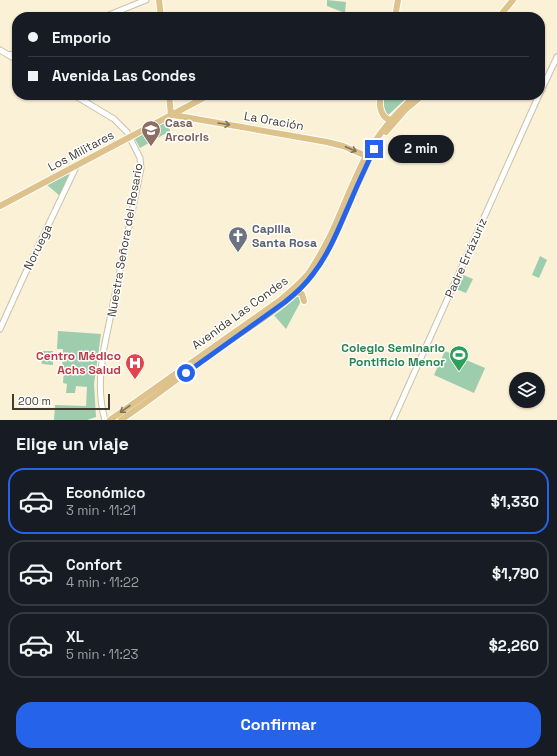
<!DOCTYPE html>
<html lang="es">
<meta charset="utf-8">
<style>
body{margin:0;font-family:"Space Grotesk",sans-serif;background:#242831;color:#f1f3f6;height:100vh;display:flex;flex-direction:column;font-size:15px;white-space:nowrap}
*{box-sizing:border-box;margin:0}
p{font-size:13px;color:#9ea1a6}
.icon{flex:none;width:22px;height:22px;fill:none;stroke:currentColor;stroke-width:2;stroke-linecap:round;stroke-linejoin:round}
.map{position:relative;height:420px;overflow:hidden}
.details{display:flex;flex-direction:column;background:#171b24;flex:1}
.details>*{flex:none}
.banner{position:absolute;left:12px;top:12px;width:533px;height:88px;border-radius:16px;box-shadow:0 1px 3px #0004;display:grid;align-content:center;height:88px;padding:0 16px;background:#171b24}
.controls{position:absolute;left:509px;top:372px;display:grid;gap:8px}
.controls a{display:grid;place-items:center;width:36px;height:36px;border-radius:50%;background:#171b24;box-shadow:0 1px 3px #0004;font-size:20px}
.scale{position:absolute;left:12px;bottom:10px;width:98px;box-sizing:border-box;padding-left:4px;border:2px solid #403c32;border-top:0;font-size:11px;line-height:14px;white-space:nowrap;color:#403c32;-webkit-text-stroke:3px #fff;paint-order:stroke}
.end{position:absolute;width:18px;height:18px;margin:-9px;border:5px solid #2563eb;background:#fff;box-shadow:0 0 0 2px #fff}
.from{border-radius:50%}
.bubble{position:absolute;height:28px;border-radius:14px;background:#171b24;box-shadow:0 1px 3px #0004;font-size:13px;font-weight:600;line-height:28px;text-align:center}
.banner b{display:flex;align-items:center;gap:14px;height:38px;font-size:15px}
.banner b+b{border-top:1px solid #363941}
.banner i{width:10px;height:10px;background:#f1f3f6}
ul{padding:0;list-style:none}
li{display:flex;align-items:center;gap:12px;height:66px;margin:0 8px 6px;padding:0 8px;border:2px solid #363941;border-radius:16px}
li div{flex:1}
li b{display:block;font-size:15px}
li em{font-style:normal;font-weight:600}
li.selected{border-color:#2563eb}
li>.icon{width:36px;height:36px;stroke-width:1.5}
h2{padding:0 16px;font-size:18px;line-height:48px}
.primary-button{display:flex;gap:8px;margin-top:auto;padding:8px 16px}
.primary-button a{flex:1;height:46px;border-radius:16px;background:#2563eb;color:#fff;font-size:16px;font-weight:600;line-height:46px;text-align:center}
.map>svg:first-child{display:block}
.green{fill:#9dcdad}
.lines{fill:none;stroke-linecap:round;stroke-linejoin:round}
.minor-casing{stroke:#cac1a8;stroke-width:7}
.major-casing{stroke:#fff;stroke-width:8}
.minor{stroke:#fff;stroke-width:5}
.major{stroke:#dec28b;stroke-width:6}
.oneway{stroke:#7f7256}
.route{stroke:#2563eb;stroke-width:5}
.labels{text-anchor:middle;stroke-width:3;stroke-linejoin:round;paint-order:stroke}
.street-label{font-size:12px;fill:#403c32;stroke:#fff}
.education-label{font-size:12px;font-weight:bold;fill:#785e54;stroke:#fff;text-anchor:start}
.worship-label{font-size:12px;font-weight:bold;fill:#5b616d;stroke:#fff;text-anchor:start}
.leisure-label{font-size:12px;font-weight:bold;fill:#27864d;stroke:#fff;text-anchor:end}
.health-label{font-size:12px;font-weight:bold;fill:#be3a42;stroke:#fff;text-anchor:end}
</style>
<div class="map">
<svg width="557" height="420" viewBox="0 0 557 420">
<rect width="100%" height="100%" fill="#faf1d7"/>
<g class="green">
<path d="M327,0l19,2 -1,11 -18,-7z"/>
<path d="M384,95h26l-23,21 -5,-7z"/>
<path d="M168,120l2,11 -30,17 -6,-11z"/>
<path d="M67,173l2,2v2l-9,19 -14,-12z"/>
<path d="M540,256l7,4 -8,18 -7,-3z"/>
<path d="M463,275l10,4 -7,14 -10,-4z"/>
<path d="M298,295l2,1 2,3 -16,30 -13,-15z"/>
<path d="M58,331l43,3 -7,50 2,33 -9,3h-33l1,-15 31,1 1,-19 -11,-1 -1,7h-9l1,-9 -4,-1 1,-13 -2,-1 1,-20h-6z"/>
<path d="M39,351h14v14l-11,-1z"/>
<path d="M445,351l40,17 -11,25 -40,-18z"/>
</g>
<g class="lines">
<g class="minor-casing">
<g id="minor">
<path d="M104,17l42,-17"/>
<path d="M0,50l17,10"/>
<path d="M10,55l7,-3"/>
<path d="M540,93l17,-36"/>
<path d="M74,95l40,24 13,13 13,26 1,10 -3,15 -34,165c-4,24 -6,48 1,72"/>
<path d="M0,329l24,-53 53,-111"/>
<path d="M393,420l146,-325"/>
</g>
</g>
<g class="major-casing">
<g id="major">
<path d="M159,0l2,17"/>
<path d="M395,17l3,-17"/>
<path d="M499,17l14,-17"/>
<path d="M169,95l2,20"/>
<path d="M381,95c-3,11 0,24 12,26"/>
<path d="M173,115l154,27 16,4 26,11"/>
<path d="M386,132l19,-22 18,-15"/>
<path d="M0,206l209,-111"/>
<path d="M297,292l5,2 2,7"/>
<path d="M110,420l169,-119c10,-8 20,-17 29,-27 9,-13 16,-26 23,-40 12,-26 22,-53 35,-78 13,-24 30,-43 50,-61"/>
<path d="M121,420c36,-25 70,-52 106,-77 29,-20 63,-40 85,-68 18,-23 29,-52 40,-78"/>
</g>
</g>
<use href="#minor" class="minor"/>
<use href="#major" class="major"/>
</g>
<defs><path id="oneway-shaft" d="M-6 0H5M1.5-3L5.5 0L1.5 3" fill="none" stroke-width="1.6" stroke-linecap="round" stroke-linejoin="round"/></defs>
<g class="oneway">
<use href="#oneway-shaft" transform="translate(224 124) rotate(9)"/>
<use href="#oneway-shaft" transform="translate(351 149) rotate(23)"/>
<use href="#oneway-shaft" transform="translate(125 409) rotate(145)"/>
</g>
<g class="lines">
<path class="route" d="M186,373l99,-71c10,-8 20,-17 28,-28 14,-18 23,-39 32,-60 8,-19 16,-37 25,-56l4,-9"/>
</g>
<defs>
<g id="school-pin" transform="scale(1)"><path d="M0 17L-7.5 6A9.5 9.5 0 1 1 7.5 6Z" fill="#8d6e63" stroke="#fff"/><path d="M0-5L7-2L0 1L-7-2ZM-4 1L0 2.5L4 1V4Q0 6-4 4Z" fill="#fff"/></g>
<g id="church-pin" transform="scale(1)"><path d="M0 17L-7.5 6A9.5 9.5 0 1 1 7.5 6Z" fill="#6b7280" stroke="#fff"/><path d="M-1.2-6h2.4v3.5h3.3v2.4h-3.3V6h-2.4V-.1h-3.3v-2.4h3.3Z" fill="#fff"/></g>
<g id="stadium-pin" transform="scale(1)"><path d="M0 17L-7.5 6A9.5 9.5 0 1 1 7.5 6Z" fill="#2e9e5b" stroke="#fff"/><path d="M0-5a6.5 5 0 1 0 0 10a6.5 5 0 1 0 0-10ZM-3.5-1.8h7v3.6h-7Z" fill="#fff"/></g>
<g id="hospital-pin" transform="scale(1)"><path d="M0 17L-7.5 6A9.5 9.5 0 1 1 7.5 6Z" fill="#e0444e" stroke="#fff"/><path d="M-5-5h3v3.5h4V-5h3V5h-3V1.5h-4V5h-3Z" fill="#fff"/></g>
</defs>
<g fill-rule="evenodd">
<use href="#school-pin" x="151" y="130"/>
<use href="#church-pin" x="238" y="236"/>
<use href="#stadium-pin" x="459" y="355"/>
<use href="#hospital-pin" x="135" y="363"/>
</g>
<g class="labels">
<g class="street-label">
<text transform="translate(274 121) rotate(10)" y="4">La Oración</text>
<text transform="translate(81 151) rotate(-28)" y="4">Los Militares</text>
<text transform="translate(125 240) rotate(-80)" y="4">Nuestra Señora del Rosario</text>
<text transform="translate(38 247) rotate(-64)" y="4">Noruega</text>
<text transform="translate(466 258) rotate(-66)" y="4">Padre Errázuriz</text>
<text transform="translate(240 313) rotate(-36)" y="4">Avenida Las Condes</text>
</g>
<g class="education-label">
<text x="165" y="127">Casa<tspan x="165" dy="14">Arcoiris</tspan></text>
</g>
<g class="worship-label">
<text x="252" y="233">Capilla<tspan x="252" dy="14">Santa Rosa</tspan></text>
</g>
<g class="leisure-label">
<text x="445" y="352">Colegio Seminario<tspan x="445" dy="14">Pontificio Menor</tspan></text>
</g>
<g class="health-label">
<text x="121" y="360">Centro Médico<tspan x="121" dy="14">Achs Salud</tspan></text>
</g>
</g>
</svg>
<div class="controls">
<a><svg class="icon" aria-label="layers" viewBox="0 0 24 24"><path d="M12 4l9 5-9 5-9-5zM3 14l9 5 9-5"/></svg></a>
</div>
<div class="scale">200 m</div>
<i class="end from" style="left:186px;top:373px"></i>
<i class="end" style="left:374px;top:149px"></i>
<div class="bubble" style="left:388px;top:135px;width:66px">2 min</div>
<div class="banner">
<b><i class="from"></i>Emporio</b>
<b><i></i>Avenida Las Condes</b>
</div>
</div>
<section class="details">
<h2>Elige un viaje</h2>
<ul>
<li class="selected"><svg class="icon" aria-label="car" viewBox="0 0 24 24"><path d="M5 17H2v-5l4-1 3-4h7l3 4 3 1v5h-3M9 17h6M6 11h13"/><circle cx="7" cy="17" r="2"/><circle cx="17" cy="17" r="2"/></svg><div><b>Económico</b><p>3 min · 11:21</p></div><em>$1,330</em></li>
<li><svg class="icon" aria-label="car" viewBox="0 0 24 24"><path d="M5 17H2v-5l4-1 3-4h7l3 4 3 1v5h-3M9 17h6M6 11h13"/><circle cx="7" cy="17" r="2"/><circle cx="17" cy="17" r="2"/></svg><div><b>Confort</b><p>4 min · 11:22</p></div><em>$1,790</em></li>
<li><svg class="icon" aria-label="car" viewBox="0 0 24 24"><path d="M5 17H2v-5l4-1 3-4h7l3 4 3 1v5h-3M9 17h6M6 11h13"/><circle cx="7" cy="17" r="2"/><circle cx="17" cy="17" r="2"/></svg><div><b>XL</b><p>5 min · 11:23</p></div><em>$2,260</em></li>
</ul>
<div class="primary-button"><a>Confirmar</a></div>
</section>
